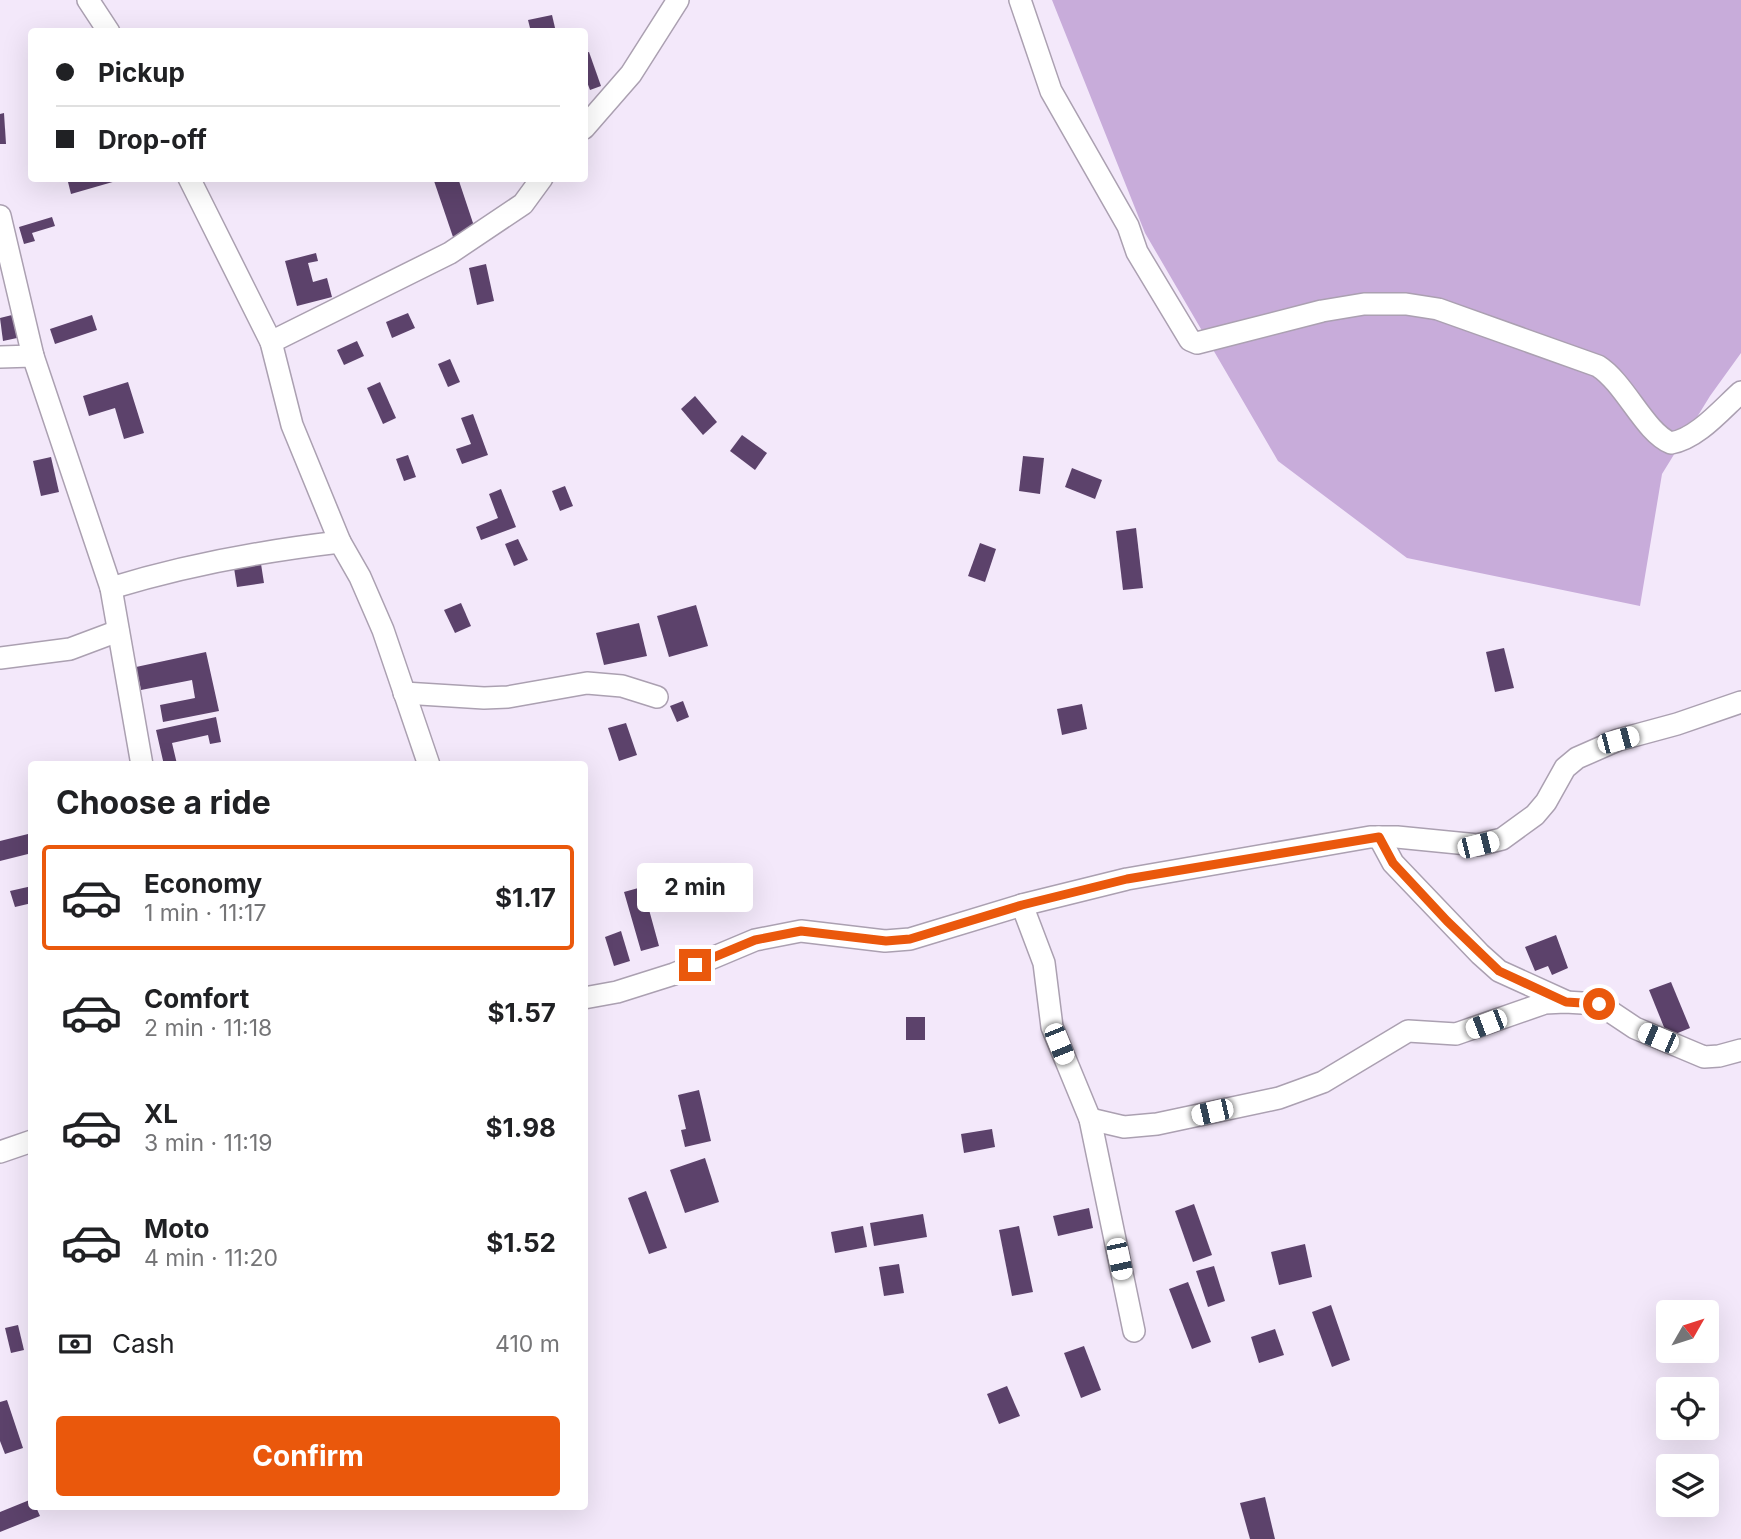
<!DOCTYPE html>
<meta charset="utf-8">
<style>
body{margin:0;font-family:Inter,sans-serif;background:#f2f2f2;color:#202124;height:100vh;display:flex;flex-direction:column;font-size:26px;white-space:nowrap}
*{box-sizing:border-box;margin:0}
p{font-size:23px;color:#757577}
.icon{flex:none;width:38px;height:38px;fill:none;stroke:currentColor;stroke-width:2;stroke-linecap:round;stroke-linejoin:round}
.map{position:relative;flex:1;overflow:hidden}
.details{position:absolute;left:28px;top:761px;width:560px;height:749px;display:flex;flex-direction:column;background:#fff;border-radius:7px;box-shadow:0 7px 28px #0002}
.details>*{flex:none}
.banner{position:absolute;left:28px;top:28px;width:560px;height:154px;border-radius:7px;box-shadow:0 7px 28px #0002;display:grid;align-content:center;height:154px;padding:0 28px;background:#fff}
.needle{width:46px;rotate:51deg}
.tools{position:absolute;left:1656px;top:1300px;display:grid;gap:14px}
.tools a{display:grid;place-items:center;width:63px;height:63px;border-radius:7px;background:#fff;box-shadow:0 7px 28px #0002;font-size:35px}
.end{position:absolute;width:32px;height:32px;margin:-16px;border:9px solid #ea580c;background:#fff;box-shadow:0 0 0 4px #fff}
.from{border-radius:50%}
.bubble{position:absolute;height:49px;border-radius:7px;background:#fff;box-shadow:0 7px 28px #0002;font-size:23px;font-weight:700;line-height:49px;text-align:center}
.car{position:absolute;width:21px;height:42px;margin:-21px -10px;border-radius:9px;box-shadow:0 0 5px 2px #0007;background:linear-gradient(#fff 24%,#345 0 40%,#fff 0 76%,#345 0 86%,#fff 0)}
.banner b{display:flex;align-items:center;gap:24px;height:66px;font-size:26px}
.banner b+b{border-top:2px solid #e0e0e0}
.banner i{width:18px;height:18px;background:#202124}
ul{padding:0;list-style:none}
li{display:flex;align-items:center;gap:21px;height:105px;margin:0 14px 10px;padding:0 14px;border:4px solid transparent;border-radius:7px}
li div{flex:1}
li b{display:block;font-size:26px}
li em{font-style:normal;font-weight:700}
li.on{border-color:#ea580c}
li>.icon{width:63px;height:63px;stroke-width:1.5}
h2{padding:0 28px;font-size:32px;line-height:84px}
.pay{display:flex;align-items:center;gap:18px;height:77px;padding:0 28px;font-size:26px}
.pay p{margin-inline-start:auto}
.action{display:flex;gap:14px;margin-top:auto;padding:14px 28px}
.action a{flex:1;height:80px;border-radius:7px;background:#ea580c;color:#fff;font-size:28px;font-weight:700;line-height:80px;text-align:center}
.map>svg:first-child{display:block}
.forest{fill:#c8acda}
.building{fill:#5c426b}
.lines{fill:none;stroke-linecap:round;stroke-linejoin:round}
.minor-casing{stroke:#aba0b1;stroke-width:24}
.minor{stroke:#fff;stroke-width:21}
.route{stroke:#ea580c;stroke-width:9}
</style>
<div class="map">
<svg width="1741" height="1539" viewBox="0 0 1741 1539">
<rect width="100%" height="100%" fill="#f3e8fa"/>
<path class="forest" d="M1052,0h689v353l-31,43 -48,78 -22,132 -233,-48 -129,-97 -133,-228z"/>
<g class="building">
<path d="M552,15l4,17h-25l-3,-12z"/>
<path d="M589,52l12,34 -11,4 -6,-16v-21z"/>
<path d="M4,113l2,31h-6v-30z"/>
<path d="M67,178h56v1l-52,15z"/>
<path d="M433,178h25l17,51 -22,8z"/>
<path d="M52,217l3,9 -23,7 3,8 -11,3 -5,-17z"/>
<path d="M316,253l2,8 -10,2 5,19 14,-4 5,19 -35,9 -12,-45z"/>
<path d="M486,264l8,37 -17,4 -8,-37z"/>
<path d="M408,313l7,15 -23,10 -6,-16z"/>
<path d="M12,315l5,23 -14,3 -3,-23z"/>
<path d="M92,315l5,15 -42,14 -5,-15z"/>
<path d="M357,341l7,15 -20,9 -7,-15z"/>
<path d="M450,359l10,23 -12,5 -10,-23z"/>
<path d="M128,382l16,51 -20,6 -9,-31 -26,8 -6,-20z"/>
<path d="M380,382l16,36 -13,6 -16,-36z"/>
<path d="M695,396l22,26 -14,13 -22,-26z"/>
<path d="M473,414l15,41 -26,9 -6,-15 15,-5 -10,-26z"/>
<path d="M742,435l25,18 -12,17 -25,-19z"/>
<path d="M408,455l8,22 -12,4 -8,-22z"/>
<path d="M1023,456l21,2 -4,36 -21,-3z"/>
<path d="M51,457l8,35 -18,4 -8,-35z"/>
<path d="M1072,468l30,12 -7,19 -30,-12z"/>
<path d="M565,486l8,20 -13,5 -8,-20z"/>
<path d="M501,489l15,38 -35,13 -5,-13 22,-9 -9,-24z"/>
<path d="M1136,528l7,60 -20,2 -7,-59z"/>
<path d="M518,539l10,21 -14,6 -9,-22z"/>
<path d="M980,543l16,6 -11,33 -17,-6z"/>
<path d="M261,564l3,19 -27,4 -3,-19z"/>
<path d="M461,603l10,23 -16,7 -11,-23z"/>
<path d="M696,605l12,41 -39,11 -12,-41z"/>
<path d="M639,623l8,33 -43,9 -8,-32z"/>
<path d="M1504,648l10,40 -19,4 -9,-40z"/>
<path d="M206,652l13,59 -56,11 -3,-17 35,-7 -3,-18 -51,10 -5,-23z"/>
<path d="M683,701l6,16 -12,5 -7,-16z"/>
<path d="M1082,704l5,25 -25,6 -5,-26z"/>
<path d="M216,717l5,25 -11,2 -2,-9 -36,8 5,21 -13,1 -8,-35z"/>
<path d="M626,723l11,32 -18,6 -11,-33z"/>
<path d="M32,833v20l-32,8v-20z"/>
<path d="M649,885l5,20 -6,1 11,40 -18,5 -17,-59z"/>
<path d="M32,886v17l-17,4 -5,-16z"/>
<path d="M621,931l9,30 -16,5 -9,-29z"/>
<path d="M1556,935l12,33 -16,7 -4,-9 -13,5 -10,-24z"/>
<path d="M1671,982l19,46 -22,9 -19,-47z"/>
<rect x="906" y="1017" width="19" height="23"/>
<path d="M699,1090l12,51 -26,6 -4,-17 5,-1 -8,-34z"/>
<path d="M992,1129l3,18 -31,6 -3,-19z"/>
<path d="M705,1158l14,44 -34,11 -15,-43z"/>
<path d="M646,1191l21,57 -18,6 -21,-56z"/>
<path d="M1194,1204l18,51 -19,7 -18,-51z"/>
<path d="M1089,1208l4,20 -35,8 -5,-20z"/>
<path d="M923,1214l4,23 -53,9 -4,-23z"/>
<path d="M863,1226l4,21 -32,6 -4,-21z"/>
<path d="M1019,1226l14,66 -21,4 -13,-66z"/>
<path d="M1305,1244l7,33 -33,8 -8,-33z"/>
<path d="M899,1264l5,29 -20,3 -5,-29z"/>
<path d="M1214,1266l11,35 -17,6 -12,-36z"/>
<path d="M1188,1282l23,60 -19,7 -23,-60z"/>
<path d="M1331,1305l19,55 -18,7 -20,-55z"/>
<path d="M18,1325l6,25 -13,3 -6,-25z"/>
<path d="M1275,1329l9,26 -25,8 -8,-26z"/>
<path d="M1084,1346l17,44 -20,8 -17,-45z"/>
<path d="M1007,1386l13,30 -21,8 -12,-30z"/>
<path d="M7,1400l16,48 -18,6 -5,-13v-39z"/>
<path d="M1265,1497l10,42h-25l-10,-36z"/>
<path d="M32,1499v8h4l4,9 -40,16v-20z"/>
</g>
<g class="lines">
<g class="minor-casing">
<g id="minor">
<path d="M88,0l21,32"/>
<path d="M1020,0l31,91 77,135 9,26 53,88 7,3 125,-32 42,-7h42l32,5 160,57c27,17 47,67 73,77 26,-4 51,-34 70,-51"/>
<path d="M584,128l47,-54 47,-74"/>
<path d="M189,178l82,164 21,83 48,117 20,35 23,53 46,135"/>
<path d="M0,216l33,140 78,232 31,177"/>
<path d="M271,342l179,-89 73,-49 19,-26"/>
<path d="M0,357l33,-1"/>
<path d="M111,588c75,-23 151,-37 229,-46"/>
<path d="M0,658l70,-9 48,-18"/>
<path d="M404,693l80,5 24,-1 79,-14 35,3 35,11"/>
<path d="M1379,837l14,26 87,91 19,17 66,30"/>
<path d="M1022,905l22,58 8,64 38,92 44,212"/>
<path d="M584,998l33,-6 57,-18 81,-34 46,-9 84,10 25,-2 112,-34 105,-26 243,-42h27l81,8 24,-6 33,-24 11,-13 19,-34 12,-10 41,-18 59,-16 64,-22"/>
<path d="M1090,1119l34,8 33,-3 122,-26 44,-16 85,-51 48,3 89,-31 20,-1 34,2 36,24 69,29 15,-1 22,-6"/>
<path d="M0,1152l32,-11"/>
</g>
</g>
<use href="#minor" class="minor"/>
</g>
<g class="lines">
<path class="route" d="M695,965l60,-25 46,-9 85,10 24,-2 112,-34 105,-26 252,-42 14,26 54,58 52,50 67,31 33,2"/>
</g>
</svg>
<div class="tools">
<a><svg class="needle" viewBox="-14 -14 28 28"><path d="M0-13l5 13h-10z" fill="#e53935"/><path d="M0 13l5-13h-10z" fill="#757577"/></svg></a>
<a><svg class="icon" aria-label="locate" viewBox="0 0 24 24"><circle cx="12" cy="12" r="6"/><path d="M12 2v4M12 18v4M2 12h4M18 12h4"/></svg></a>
<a><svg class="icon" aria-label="layers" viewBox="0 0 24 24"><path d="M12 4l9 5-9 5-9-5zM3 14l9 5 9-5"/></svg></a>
</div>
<i class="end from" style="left:1599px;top:1004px"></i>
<i class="end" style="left:695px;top:965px"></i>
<div class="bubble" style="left:637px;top:863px;width:116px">2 min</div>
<i class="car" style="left:1618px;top:740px;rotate:75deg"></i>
<i class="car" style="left:1478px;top:845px;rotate:76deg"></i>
<i class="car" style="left:1486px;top:1024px;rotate:249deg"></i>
<i class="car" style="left:1658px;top:1038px;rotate:293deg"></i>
<i class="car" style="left:1059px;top:1044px;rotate:158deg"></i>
<i class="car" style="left:1212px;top:1112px;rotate:257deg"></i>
<i class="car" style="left:1119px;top:1259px;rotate:168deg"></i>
<div class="banner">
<b><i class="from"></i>Pickup</b>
<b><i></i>Drop-off</b>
</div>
<section class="details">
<h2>Choose a ride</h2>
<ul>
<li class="on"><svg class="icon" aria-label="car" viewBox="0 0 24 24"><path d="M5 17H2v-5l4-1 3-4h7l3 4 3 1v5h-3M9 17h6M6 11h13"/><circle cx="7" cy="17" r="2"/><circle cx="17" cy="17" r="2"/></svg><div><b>Economy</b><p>1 min · 11:17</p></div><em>$1.17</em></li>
<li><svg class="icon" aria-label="car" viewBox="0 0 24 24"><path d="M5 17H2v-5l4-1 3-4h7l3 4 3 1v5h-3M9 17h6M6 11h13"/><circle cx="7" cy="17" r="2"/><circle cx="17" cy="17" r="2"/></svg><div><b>Comfort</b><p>2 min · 11:18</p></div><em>$1.57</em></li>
<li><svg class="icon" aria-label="car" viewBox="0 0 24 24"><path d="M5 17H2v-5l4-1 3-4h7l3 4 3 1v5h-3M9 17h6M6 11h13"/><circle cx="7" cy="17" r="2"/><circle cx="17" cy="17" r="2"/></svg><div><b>XL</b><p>3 min · 11:19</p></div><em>$1.98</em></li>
<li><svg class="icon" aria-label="car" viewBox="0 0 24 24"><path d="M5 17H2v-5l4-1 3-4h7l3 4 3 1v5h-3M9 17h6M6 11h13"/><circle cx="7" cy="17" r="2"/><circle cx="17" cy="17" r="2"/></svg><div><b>Moto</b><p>4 min · 11:20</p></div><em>$1.52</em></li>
</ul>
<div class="pay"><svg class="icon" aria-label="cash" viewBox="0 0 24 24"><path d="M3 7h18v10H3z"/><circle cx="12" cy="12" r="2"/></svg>Cash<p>410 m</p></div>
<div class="action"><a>Confirm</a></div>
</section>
</div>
